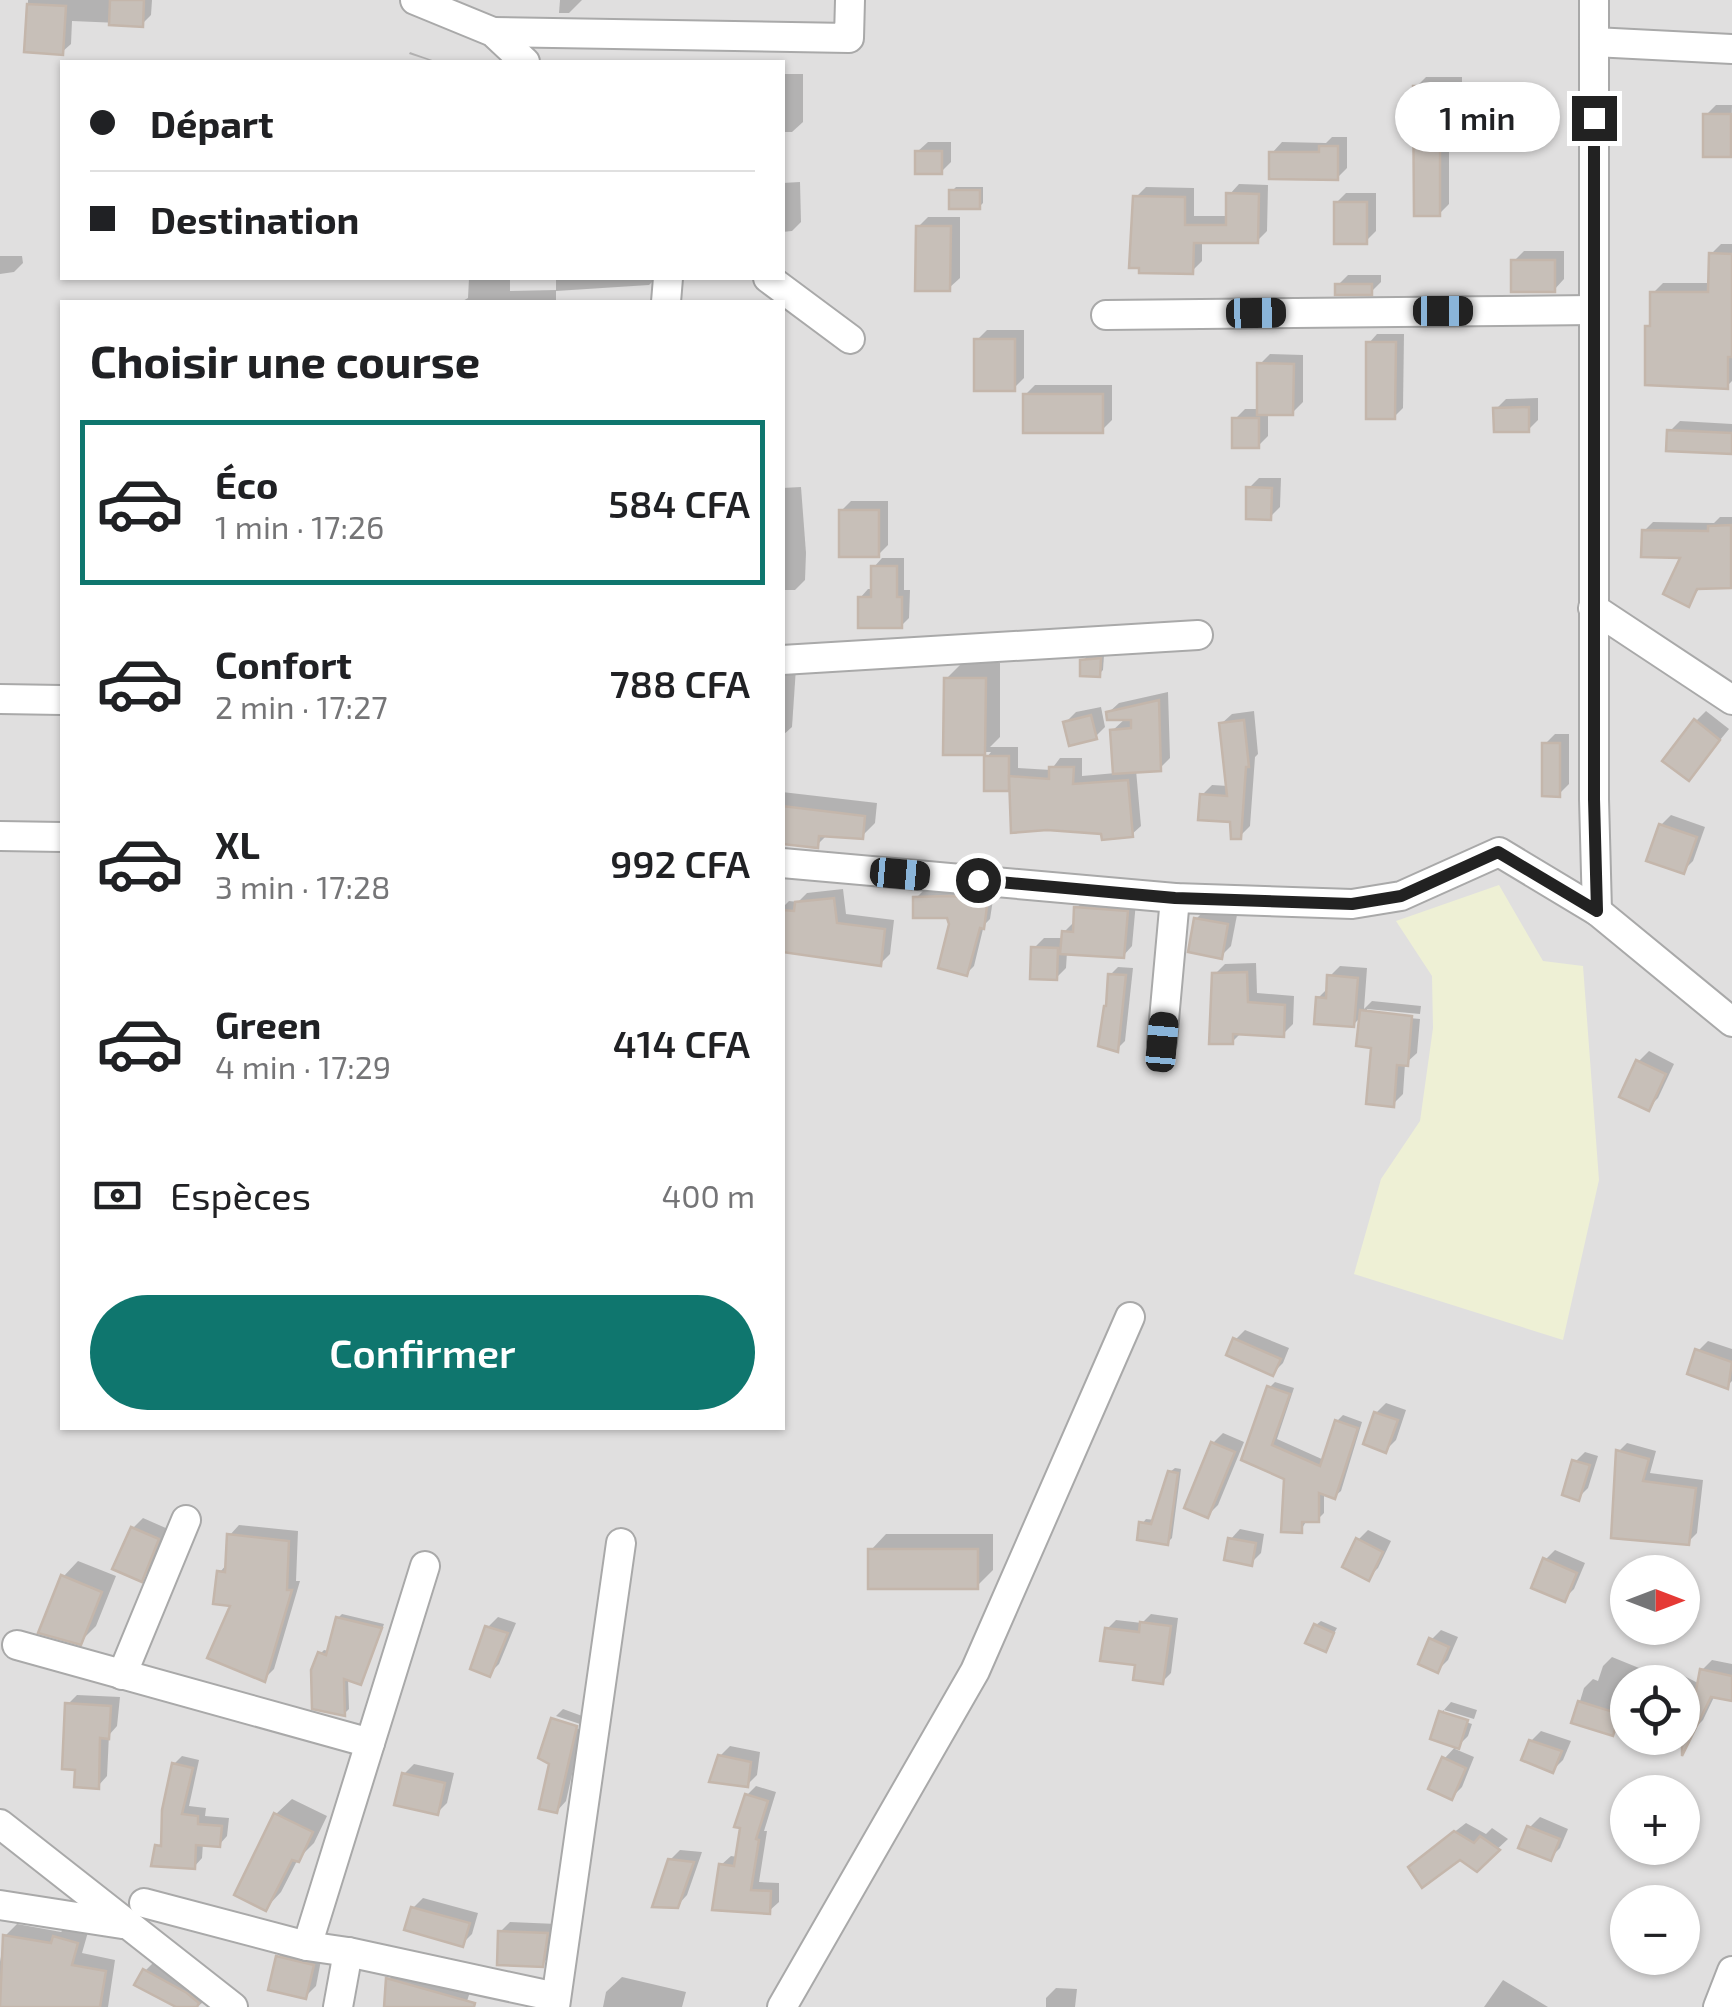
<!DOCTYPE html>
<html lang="fr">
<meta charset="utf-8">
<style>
body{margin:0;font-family:"Exo 2",sans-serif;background:#f6f6f6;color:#202124;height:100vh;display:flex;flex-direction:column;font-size:38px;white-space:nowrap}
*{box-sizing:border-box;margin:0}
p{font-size:32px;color:#757577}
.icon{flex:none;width:55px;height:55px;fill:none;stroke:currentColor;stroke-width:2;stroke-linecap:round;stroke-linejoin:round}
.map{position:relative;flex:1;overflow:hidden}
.panel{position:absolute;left:60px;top:300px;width:725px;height:1130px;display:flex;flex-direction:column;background:#fff;border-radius:0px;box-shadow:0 2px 8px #0004}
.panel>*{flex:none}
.banner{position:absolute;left:60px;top:60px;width:725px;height:220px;border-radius:0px;box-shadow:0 2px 8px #0004;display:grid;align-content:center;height:220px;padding:0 30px;background:#fff}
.needle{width:65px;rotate:90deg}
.tools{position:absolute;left:1610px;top:1555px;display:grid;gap:20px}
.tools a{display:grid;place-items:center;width:90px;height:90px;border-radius:50%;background:#fff;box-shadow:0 2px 8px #0004;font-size:50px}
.end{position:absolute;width:45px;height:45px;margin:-22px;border:12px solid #222;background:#fff;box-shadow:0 0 0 5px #fff}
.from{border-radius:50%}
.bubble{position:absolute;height:70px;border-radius:35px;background:#fff;box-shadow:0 2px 8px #0004;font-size:32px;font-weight:600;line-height:70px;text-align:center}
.car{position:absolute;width:30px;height:60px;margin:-30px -15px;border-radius:12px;box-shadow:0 0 8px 2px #0007;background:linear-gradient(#222 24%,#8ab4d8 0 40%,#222 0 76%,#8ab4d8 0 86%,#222 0)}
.banner b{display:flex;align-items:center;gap:35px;height:95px;font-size:38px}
.banner b+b{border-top:2px solid #e0e0e0}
.banner i{width:25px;height:25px;background:#202124}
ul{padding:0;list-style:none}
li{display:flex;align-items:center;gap:30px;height:165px;margin:0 20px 15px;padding:0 10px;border:5px solid transparent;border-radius:0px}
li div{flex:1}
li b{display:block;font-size:38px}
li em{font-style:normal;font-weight:600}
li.current{border-color:#0f766e}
li>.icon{width:90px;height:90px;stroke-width:1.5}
h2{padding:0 30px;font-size:45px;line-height:120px}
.pay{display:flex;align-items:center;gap:25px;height:110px;padding:0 30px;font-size:38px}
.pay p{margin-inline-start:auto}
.action{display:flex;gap:20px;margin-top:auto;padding:20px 30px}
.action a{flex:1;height:115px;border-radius:60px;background:#0f766e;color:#fff;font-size:40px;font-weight:600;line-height:115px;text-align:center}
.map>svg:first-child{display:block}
.residential{fill:#e0dfdf;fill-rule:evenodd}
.farmland{fill:#eef0d5}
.shadow{fill:#0003}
.building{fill:#c7bfb8;stroke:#c4b6ab;stroke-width:2.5}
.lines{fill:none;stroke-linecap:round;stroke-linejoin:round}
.minor-casing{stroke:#a9a9a9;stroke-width:32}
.minor{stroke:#fff;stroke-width:28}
.route{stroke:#222;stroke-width:12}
</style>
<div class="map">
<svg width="1732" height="2007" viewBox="0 0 1732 2007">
<rect width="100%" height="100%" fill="#f2efe9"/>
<path class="residential" d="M0,0h1732v2007h-1732zM62,62h720v216h-720zM62,302h720v1126h-720zM1628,1572h54v56h-54zM1628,1682h54v56h-54zM1628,1792h54v56h-54zM1628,1902h54v56h-54z"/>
<path class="farmland" d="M1499,885l44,76 40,5 16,214 -36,160 -209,-66 27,-95 39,-58 13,-93 -1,-52 -36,-55z"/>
<g class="shadow">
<path d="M28,0h124l-1,15 -9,9 -70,-3 -1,23 -9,8 -35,-2z"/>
<path d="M560,0h22l-13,13h-10z"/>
<path d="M410,52l25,9 -1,1 -25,-8z"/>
<path d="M782,74h21v48l-11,10h-10z"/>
<path d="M1426,77h36v16l-13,10v101l-10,10 -23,-127z"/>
<path d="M1716,105h16l-2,50 -24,-40z"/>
<path d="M1332,137h15v31l-10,10 -65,-25 10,-11 44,1z"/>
<path d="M928,142h23v20l-10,10 -24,-20z"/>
<path d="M800,182l1,40 -9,9 -10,1v-49z"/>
<path d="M1239,184l29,1 -1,46 -10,10h-55v20l-10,10 -50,-6 -6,-68 10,-10 48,1v28h35v-21z"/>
<path d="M956,187h27v16l-4,4 -27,-16z"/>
<path d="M1346,193h30v38l-10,10 -30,-38z"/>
<path d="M928,217h32v61l-11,10 -31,-61z"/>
<path d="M1721,244h11v137l-5,5 -79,-59 5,-4v-30l10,-10h48v-29z"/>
<path d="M1524,251h40v28l-10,11 -40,-29z"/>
<path d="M0,256h22l1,7 -9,9 -14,2z"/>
<path d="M1348,275h33v7l-10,10 -33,-7z"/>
<path d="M469,278h41v13l46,-1v-12h100l-7,7 -93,6v11h-95l7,-4z"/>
<path d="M987,330h37v48l-10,10 -37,-48z"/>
<path d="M1377,334h27l-1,74 -9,9 -25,-74z"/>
<path d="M1270,354l33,1v47l-11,11 -24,-1v24l-10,10 -23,-27 10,-10h14l1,-45z"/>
<path d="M1035,385h77v35l-10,10 -77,-35z"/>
<path d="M1538,398v22l-10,10 -32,-21 10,-10z"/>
<path d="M1680,421l52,3v27l-62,-20z"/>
<path d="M1259,478h22l-1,29 -10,10 -21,-29z"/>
<path d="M801,487l5,66 -1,27 -10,10h-13v-102z"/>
<path d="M851,501h37v44l-10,10 -37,-44z"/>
<path d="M1720,517h12v67l-31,2 -13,18 -4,-49 -40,-24 9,-9 61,1z"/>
<path d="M882,558h22v32h6l-1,28 -8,8 -41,-28 8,-9h6v-22z"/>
<path d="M1104,655l-1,15 -4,4 -16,-13 4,-5z"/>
<path d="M962,663h38v74l-10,10h28v21l33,2 9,-12h22v18l34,-3 -4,-42 14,-13 -18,-5 11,-10 49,-11 2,66 -10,10 -24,2 5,56 -10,9 -27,-3 -92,-48 -4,4 -21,-31 4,-5h-45v-73z"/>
<path d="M782,667l14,1 -4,59 -10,9z"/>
<path d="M1101,707l4,20 -10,10 -29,-15 10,-10z"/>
<path d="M1254,711l4,43 -3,3 -5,69 -10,10 -8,-16 -30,-25 10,-10 16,1 -7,-62 11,-10z"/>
<path d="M1706,711l23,18 -40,49 7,-57z"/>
<path d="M1555,734h14v50l-10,10 -14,-50z"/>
<path d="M782,792l95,11 -2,20 -13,13 -34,-2 -11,11 -35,-4z"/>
<path d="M1671,815l34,12 -12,34 -10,10 -22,-46z"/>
<path d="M843,889l3,25 48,6 -4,34 -10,10 -98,-14v-42l7,-7 9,1 9,-9z"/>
<path d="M923,891l71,2 -4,26 -6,6 -10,41 -7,7 -18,-57 -33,-18z"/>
<path d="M1086,898l50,4 -4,44 -9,10 -56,-4 -1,16 -10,10 -22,-30 10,-10h20v-6l10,-10 3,-14z"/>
<path d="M1206,909l31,6 -6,31 -10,10 -25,-37z"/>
<path d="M1256,963l1,30 37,3 -1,28 -10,10 -41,-2 -10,10 -17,-68 10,-10z"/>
<path d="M1340,966l27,2 -3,41 8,-8 49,5 -1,8 -53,-5v5l53,5 -3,34 -12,11 -2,30 -10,10 -32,-87 -8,8 -35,-27 11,-11 1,-11z"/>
<path d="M1118,967l15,1 -8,73 -8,8 -11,-42 4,-32z"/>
<path d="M1649,1051l25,13 -16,34 -10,10 -9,-47z"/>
<path d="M1245,1330l44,18 -6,15 -10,10 -38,-33z"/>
<path d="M1708,1341l24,8v32l-5,5 -29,-35z"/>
<path d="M1275,1382l19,6 -17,51 47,21 13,-39 6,-6 19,7 -21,69 -6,5 -11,-4v21l-6,6 -11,1 -6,10 -15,-53 -41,-19 24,-70z"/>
<path d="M1386,1403l20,7 -10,30 -10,10 -10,-37z"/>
<path d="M1223,1433l21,9 -26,63 -10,10 5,-72z"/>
<path d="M1627,1443l29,8 -6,22 53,7 -6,53 -9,9 -70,-90z"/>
<path d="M1585,1452l13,4 -10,32 -10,10 -3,-36z"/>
<path d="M1175,1468l6,1 -9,69 -4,4 -26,-18 4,-5 9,1 15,-48z"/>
<path d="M143,1518l25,11 -17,40 -10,10 -8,-51z"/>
<path d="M239,1525l59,6 -2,50h4l-26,88 -10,10 -44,-107 8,-9 1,-27z"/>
<path d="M1240,1529l24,5 -3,19 -10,10 -21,-23z"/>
<path d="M1368,1530l23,11 -13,27 -10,10 -10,-38z"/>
<path d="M886,1534h107v36l-16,16 -106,-36z"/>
<path d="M1555,1550l30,13 -11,26 -10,10 -19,-39z"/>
<path d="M78,1561l38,15 -20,50 -16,16 -17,-65z"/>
<path d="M342,1614l42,10 -20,54 -4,4 -12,-4 1,31 -4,4 -25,-59 4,-4 5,1 9,-33z"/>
<path d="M1151,1614l27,4 -7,55 -9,9 -25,-20 -30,-33 9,-9 26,3z"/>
<path d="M498,1617l18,6 -17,41 -10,10 -1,-47z"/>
<path d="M1321,1621l16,7 -12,21 -9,-24z"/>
<path d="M1441,1630l17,7 -10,23 -10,10 -7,-30z"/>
<path d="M1612,1657l27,11 -5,14h-6v22l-7,20 -9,9 -38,-12 10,-33 9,-9 5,2 5,-15z"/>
<path d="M1712,1660l20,4v34l-17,-3 -12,25 -10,10 -11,-5v-43h-7l7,-7 18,9 2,-14z"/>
<path d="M77,1695l43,2 -3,29 -8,9 -2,41 -9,10 -30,-82z"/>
<path d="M1451,1702l26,8 -3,9 -30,-9z"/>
<path d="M563,1709l22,8 -2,8 -27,-9z"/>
<path d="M1444,1710v5l28,9 -4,12 -13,13 19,8 -12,30 -10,10 -8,-38 13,-14 -16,-33z"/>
<path d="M555,1717v5l27,8 -16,71 -9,10 -5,-49z"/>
<path d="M1541,1731l30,10 -8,19 -10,10 -22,-29z"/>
<path d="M730,1746l30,6 -3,23 -10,10 -27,-29z"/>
<path d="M182,1756l17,4 -10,46 17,2 -1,8 24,2 -2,18 -8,9 -16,-2 -1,15 -8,9 -36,-21 6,-5 10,-77z"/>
<path d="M414,1764l40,9 -7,30 -10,10 -33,-39z"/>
<path d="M756,1786l20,6 -12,39h3l-8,51 20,1v19l-10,9 -48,-46 10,-9 7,1 9,-62z"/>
<path d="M292,1799l35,17 -13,27 -16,16 -17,33 -15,16 10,-94z"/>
<path d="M1540,1817l28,12 -8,19 -10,10 -20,-31z"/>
<path d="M1466,1823l20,11 6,-6 16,11 -31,29 -18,-11 -38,1z"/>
<path d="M680,1850l22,2 -15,43 -10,11 -7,-46z"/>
<path d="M423,1898l55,15 -6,21 -10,10 -49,-36z"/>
<path d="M510,1922l47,2 -5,30 -10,10 -42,-32z"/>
<path d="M17,1924l44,8 6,-6 21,6 -6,21 33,7 -7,47h-108v-45l5,-26z"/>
<path d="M288,1947l34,8 -6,31 -11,11 -27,-40z"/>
<path d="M155,1961l52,31 -5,11 -5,4h-16l-36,-36z"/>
<path d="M403,1965l70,18 -8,24h-78l2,-28z"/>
<path d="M622,1977l64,15 -4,15h-79l3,-15z"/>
<path d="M1503,1980l45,27h-64z"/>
<path d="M1056,1988l21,1 -2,18h-29v-9z"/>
</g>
<g class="building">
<path d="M110,0h34l-1,27 -34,-2z"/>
<path d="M27,4l39,2 -3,49 -39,-3z"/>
<path d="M1413,86h40v20l-13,-1v111h-26z"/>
<rect x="1703" y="114" width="28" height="43"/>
<path d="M1319,146h19v34l-69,-1v-27h50z"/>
<rect x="915" y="151" width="27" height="23"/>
<rect x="949" y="190" width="31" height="19"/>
<path d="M1226,193l33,1 -1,49h-64l-1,31 -54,-1v-5h-10l4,-72 52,1v28h41z"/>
<rect x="1334" y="202" width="33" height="42"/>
<path d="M916,226h35l-1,65h-35z"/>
<path d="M1709,253l23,1v103h-4v32l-83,-4v-59h5v-34h58z"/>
<rect x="1511" y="260" width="44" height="32"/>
<rect x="1335" y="284" width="37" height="11"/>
<rect x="974" y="339" width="41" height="52"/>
<path d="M1366,342h30l-1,77h-29z"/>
<path d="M1257,363l37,1 -1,51h-36z"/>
<rect x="1023" y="394" width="80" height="39"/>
<path d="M1529,407v25h-35l-1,-24z"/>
<rect x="1232" y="418" width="27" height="30"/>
<path d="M1667,430l65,3v21l-66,-3z"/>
<path d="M1246,487l26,1 -1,32 -25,-1z"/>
<rect x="839" y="510" width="40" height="47"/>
<path d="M1731,525v63l-34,1 -8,18 -26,-13 17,-36 -39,-1 1,-27 66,1v-5z"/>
<path d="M871,566h26v31h5v31h-44v-31h13z"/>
<path d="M1101,658l-1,19 -20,-1v-16z"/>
<path d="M944,678h42l-1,77h-42z"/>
<path d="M1159,700l2,71 -48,3 -3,-44 21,-2v-8h-24l-1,-8z"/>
<path d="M1091,715l6,24 -28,7 -6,-24z"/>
<path d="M1694,719l26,21 -31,41 -27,-20z"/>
<path d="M1244,720l5,47h-3l-5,72h-10l-1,-17 -32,-2 2,-26 27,2 -8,-73z"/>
<path d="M1542,743h18v54l-18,-1z"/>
<rect x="984" y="756" width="25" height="35"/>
<path d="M1049,767h25l-1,17 55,-4 5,57 -31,3 -1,-6 -54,-4 -36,3 -2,-57 40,3z"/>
<path d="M782,806l83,10 -2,23 -44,-3 -1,12 -36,-4z"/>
<path d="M1659,824l38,13 -13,37 -38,-13z"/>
<path d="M950,896l38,3 -4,30 -4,-1 -13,48 -29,-8 11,-44 -2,-6h-34v-21z"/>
<path d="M834,898l3,25 48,6 -4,37 -99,-14v-42l12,1 1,-9z"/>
<path d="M1074,907l54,4 -4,47 -64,-4 2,-23 11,1z"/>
<path d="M1194,918l34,6 -6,35 -34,-7z"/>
<path d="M1031,947l27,1 -1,32 -27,-1z"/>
<path d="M1247,972l1,30 37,3 -1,32 -51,-3v10h-24l3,-71z"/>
<path d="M1108,974l18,1 -8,77 -20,-6 6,-40h2z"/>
<path d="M1327,975l31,3 -4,49 -40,-3 2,-27 10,1z"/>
<path d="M1360,1010l52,6 -4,50 -11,-1 -3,42 -28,-3 5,-56 -15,-2z"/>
<path d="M1636,1060l30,14 -17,37 -30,-14z"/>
<path d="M1233,1338l48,21 -8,17 -47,-21z"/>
<path d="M1695,1349l37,13 -4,27 -41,-15z"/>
<path d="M1267,1386l23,8 -18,51 48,21 15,-46 23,8 -23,71 -16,-6v29h-17v11l-21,-1 3,-53 -43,-19z"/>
<path d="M1374,1412l24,8 -12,33 -23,-9z"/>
<path d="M1211,1442l24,10 -27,66 -24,-10z"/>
<path d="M1616,1450l33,9 -6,22 53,7 -7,57 -78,-7z"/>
<path d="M1572,1460l18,5 -11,36 -17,-6z"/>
<path d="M1168,1471l10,2 -10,72 -31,-5 2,-18 12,2z"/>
<path d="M131,1527l28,12 -17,43 -30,-13z"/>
<path d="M227,1534l62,7 -2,49h5l-27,92 -58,-24 23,-52 -17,-2 4,-33 8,1z"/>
<path d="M1228,1538l28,5 -4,23 -28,-6z"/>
<path d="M1356,1538l27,14 -14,29 -27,-14z"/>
<rect x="868" y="1549" width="110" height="40"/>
<path d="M1543,1558l34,15 -12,29 -34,-14z"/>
<path d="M61,1575l41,17 -21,53 -43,-12z"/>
<path d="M336,1617l46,11 -21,57 -17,-6 1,37 -33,-7 -1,-39 7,-18 8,3z"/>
<path d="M1140,1622l31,4 -8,58 -30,-4 2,-15 -35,-4 5,-33 34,4z"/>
<path d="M1314,1624l20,9 -8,19 -21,-9z"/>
<path d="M485,1626l23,7 -18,44 -20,-8z"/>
<path d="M1429,1638l20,9 -11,26 -20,-9z"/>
<path d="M1700,1669l32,7v25l-21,-4 -29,59v-66l13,6z"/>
<path d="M1578,1701l42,13 -7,22 -42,-13z"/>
<path d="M65,1703l46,3 -2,33 -9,-1 -1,51 -25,-2 1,-17 -13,-1z"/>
<path d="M1439,1711l29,9 -9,29 -29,-10z"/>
<path d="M551,1718l26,8 -20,87 -18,-4 10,-45 -11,-6z"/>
<path d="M1529,1740l33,11 -9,22 -32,-13z"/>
<path d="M718,1755l33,7 -3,25 -39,-5z"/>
<path d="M1442,1757l24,11 -14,32 -24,-11z"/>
<path d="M172,1763l21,5 -11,46 16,2v8l24,2 -2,21 -24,-2 -1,24 -44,-3 4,-21 6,1 1,-36z"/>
<path d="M402,1773l43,10 -7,32 -44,-10z"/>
<path d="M745,1794l23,7 -12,38 3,1 -8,50 20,1 -1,23 -58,-4 7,-46 15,2 6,-38 -6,-1z"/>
<path d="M274,1813l39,19 -14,30 -7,-2 -26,51 -32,-16z"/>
<path d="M1527,1826l33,13 -9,22 -33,-13z"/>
<path d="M1454,1831l20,12 6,-7 20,14 -23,22 -17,-12 -38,28 -14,-21z"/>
<path d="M668,1859l26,3 -16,46 -26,-1z"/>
<path d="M411,1907l59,16 -7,24 -59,-17z"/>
<path d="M498,1931l50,2 -5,34 -46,-2z"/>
<path d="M3,1935l48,8 2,-7 25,7 -6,22 34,6 -6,36h-100z"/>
<path d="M276,1956l38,9 -8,34 -38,-9z"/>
<path d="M143,1969l44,24 12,10 -2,4h-21l-42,-22z"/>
<path d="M386,1978l89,25 -1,4h-90z"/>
</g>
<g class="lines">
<g class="minor-casing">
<g id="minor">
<path d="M415,0l78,32 32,30"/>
<path d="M1594,0v799l3,112"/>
<path d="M493,32l356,6 1,-38"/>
<path d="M1594,42l138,7"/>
<path d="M768,278l82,61"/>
<path d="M666,302l2,-24"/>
<path d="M1106,315l487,-5"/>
<path d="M1593,608l139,92"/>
<path d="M782,660l416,-25"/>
<path d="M0,699l62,1"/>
<path d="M0,836l62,1"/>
<path d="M782,863l393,35 177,6 49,-8 98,-44 98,59 135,111"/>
<path d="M1162,1042l13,-144"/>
<path d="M17,1645l353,98"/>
<path d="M122,1675l64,-155"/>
<path d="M0,1824l233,183"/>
<path d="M144,1903l163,43 41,6 208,45"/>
<path d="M0,1905l122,19"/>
<path d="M307,1946l118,-380"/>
<path d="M338,2007l10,-55"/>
<path d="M555,2007l66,-464"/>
<path d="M782,2007l193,-336 155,-354"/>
<path d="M1718,2007l14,-36"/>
</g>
</g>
<use href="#minor" class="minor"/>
</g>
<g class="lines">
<path class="route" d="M978,880l197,18 177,6 49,-8 97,-44 99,59 -3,-112v-681"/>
</g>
</svg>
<div class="tools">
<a><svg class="needle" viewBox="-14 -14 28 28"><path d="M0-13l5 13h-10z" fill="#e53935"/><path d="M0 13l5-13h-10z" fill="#757577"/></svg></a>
<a><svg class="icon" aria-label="locate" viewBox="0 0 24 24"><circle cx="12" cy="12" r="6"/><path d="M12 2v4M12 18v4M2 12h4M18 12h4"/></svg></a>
<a>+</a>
<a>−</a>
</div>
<i class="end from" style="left:978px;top:880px"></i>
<i class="end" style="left:1594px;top:118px"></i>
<div class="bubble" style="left:1395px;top:82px;width:165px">1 min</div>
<i class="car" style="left:1443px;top:311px;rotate:90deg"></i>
<i class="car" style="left:1256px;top:313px;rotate:89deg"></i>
<i class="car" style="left:900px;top:874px;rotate:95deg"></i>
<i class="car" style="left:1162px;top:1042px;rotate:5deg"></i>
<div class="banner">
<b><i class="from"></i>Départ</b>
<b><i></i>Destination</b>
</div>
<section class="panel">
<h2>Choisir une course</h2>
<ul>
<li class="current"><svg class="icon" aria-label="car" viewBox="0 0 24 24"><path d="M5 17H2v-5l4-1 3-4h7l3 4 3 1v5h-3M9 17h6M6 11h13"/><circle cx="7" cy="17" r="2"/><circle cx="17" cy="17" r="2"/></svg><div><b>Éco</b><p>1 min · 17:26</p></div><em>584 CFA</em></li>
<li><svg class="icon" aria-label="car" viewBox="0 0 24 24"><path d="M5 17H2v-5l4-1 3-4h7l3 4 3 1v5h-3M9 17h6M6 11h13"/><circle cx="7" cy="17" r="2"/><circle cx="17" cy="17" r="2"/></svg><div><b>Confort</b><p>2 min · 17:27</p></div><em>788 CFA</em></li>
<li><svg class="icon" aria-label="car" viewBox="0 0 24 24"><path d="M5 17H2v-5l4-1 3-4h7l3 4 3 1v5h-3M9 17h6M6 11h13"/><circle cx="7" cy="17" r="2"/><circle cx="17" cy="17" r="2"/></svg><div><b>XL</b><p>3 min · 17:28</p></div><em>992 CFA</em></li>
<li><svg class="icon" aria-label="car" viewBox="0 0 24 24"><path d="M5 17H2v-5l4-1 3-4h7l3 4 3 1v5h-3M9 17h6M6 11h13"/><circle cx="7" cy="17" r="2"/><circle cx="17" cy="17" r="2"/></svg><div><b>Green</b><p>4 min · 17:29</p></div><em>414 CFA</em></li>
</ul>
<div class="pay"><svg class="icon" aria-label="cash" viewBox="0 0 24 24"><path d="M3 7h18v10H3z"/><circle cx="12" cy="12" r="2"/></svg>Espèces<p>400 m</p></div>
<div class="action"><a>Confirmer</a></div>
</section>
</div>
